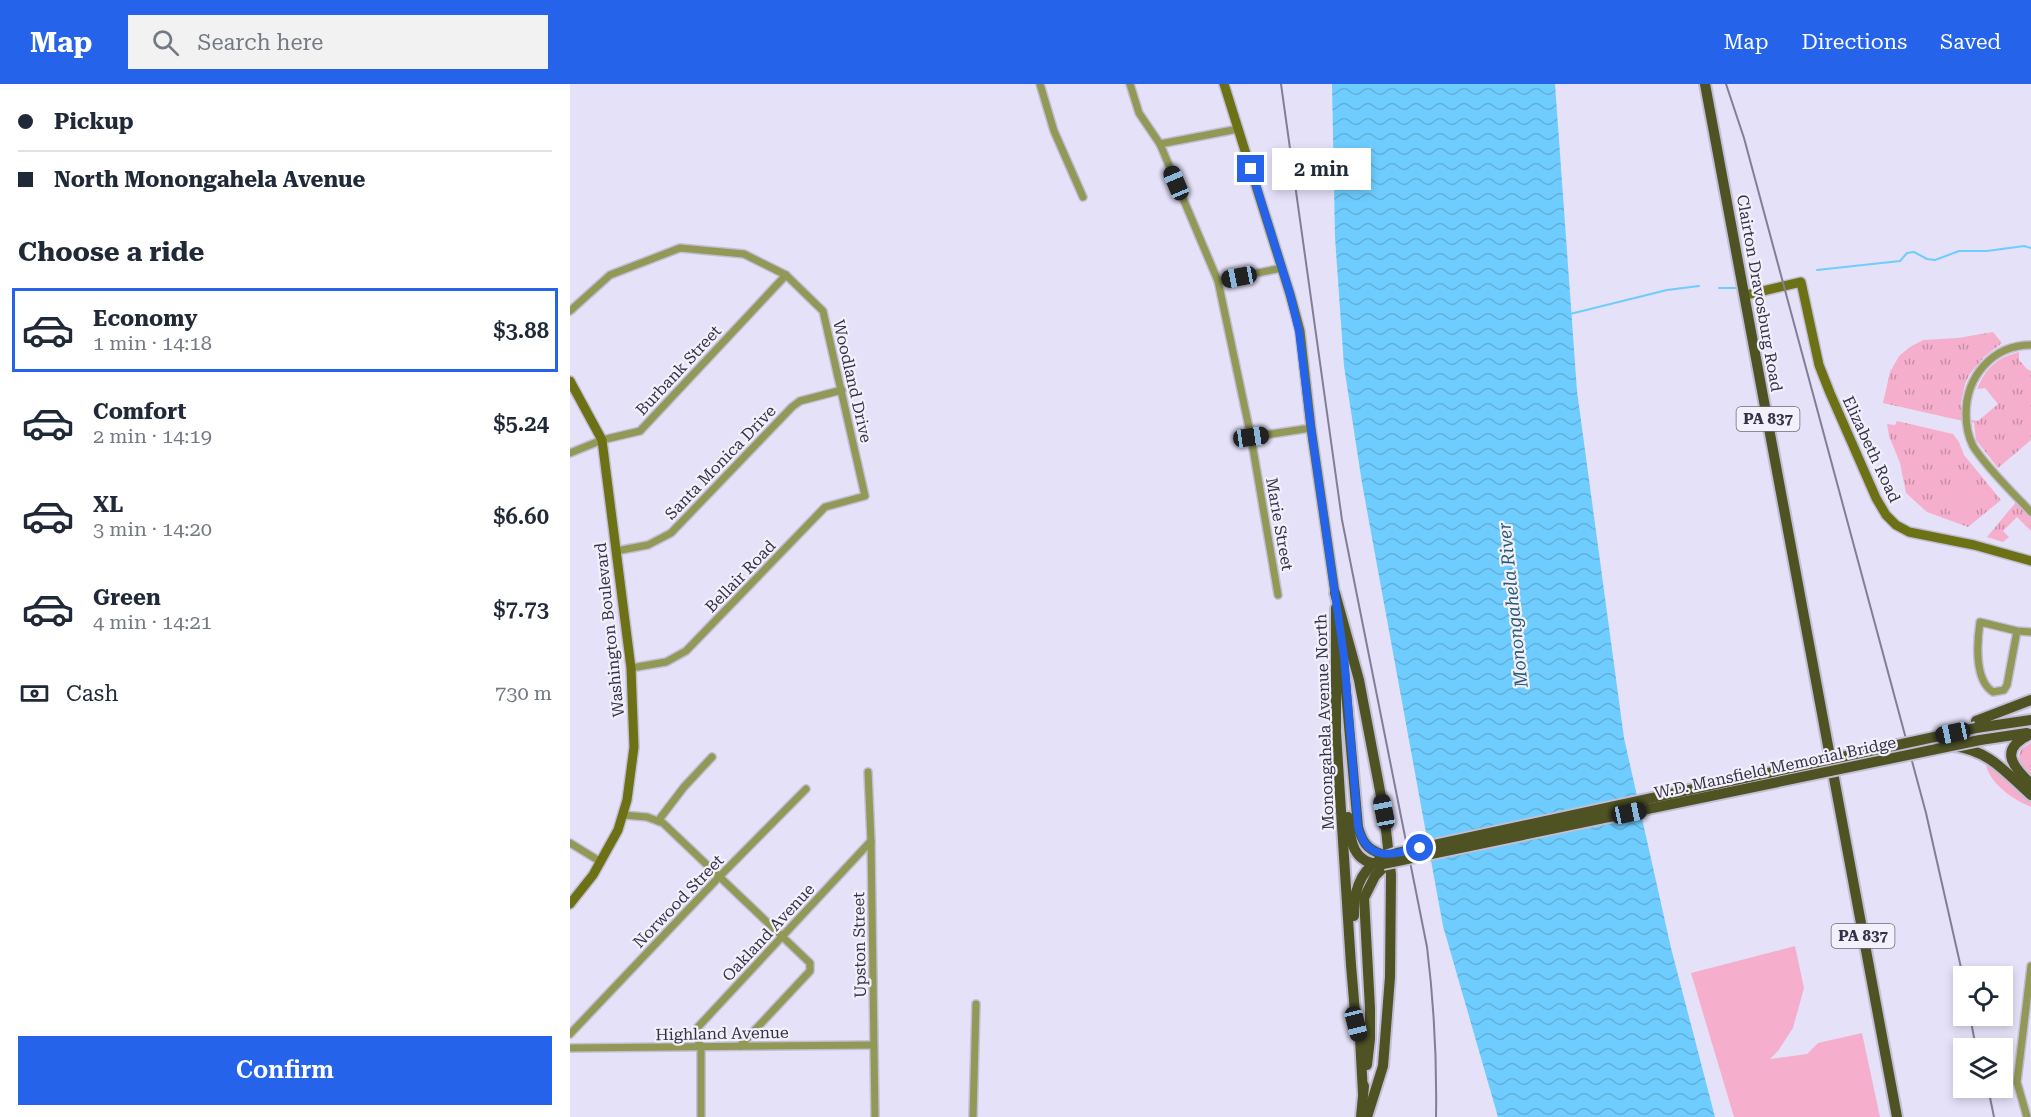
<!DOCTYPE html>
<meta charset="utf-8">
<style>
body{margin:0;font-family:"Roboto Serif",serif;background:#f2f2f3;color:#1f2937;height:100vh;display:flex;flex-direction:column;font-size:22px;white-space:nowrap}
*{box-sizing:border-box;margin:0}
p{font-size:20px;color:#747a83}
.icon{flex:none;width:33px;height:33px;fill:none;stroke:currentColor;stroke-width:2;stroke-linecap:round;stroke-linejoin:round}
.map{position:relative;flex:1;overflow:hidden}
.sheet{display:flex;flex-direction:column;background:#fff;width:570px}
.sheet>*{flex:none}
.hud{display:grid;align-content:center;height:132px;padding:0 18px;background:#fff}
.controls{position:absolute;left:1383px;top:882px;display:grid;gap:12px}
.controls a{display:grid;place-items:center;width:60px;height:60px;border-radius:0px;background:#fff;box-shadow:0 3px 9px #0003;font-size:30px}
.end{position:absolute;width:27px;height:27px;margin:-14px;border:8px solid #2563eb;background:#fff;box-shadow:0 0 0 3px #fff}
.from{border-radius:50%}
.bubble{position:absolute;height:42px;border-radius:0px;background:#fff;box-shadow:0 3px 9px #0003;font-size:20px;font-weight:600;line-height:42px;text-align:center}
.car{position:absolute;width:18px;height:36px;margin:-18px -9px;border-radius:8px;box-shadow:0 0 4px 2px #0007;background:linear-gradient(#222 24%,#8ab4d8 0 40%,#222 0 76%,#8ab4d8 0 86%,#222 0)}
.hud b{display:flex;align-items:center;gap:21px;height:57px;font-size:22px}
.hud b+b{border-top:2px solid #e0e1e3}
.hud i{width:15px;height:15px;background:#1f2937}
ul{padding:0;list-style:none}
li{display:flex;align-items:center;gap:18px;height:84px;margin:0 12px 9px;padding:0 6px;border:3px solid transparent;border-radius:0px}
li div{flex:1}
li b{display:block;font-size:22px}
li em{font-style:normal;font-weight:600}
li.on{border-color:#2563eb}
li>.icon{width:54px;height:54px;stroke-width:1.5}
h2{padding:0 18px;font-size:27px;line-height:72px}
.pay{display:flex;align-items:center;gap:15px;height:66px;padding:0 18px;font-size:22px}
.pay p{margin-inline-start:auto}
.cta{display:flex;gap:12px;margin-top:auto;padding:12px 18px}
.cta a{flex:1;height:69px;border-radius:0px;background:#2563eb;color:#fff;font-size:24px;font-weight:600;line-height:69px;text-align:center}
header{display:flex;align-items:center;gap:36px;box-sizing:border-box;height:84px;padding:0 30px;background:#2563eb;color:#fff}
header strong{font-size:28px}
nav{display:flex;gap:33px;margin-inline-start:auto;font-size:21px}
.search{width:420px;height:54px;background:#f2f2f3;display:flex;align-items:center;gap:15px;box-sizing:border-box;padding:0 21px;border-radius:0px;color:#747a83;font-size:22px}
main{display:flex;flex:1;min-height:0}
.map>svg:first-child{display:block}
.grass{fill:url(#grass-tufts)}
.pitch{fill:#f5afcc}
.water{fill:url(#water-waves)}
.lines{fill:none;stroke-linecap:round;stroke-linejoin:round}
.stream{stroke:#6ecdfe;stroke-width:2}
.street-casing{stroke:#c2bed5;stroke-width:10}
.secondary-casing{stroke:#c2bed5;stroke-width:12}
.primary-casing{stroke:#c2bed5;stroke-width:14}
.street{stroke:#929855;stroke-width:7}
.secondary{stroke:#6b7114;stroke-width:9}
.primary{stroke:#4f5324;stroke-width:10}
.rail{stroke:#827e95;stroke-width:2}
.primary-bridge-casing{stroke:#c2bed5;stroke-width:14;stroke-linecap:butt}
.primary-bridge{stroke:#4f5324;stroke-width:10}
.route{stroke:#2563eb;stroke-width:8}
.labels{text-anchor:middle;stroke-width:4.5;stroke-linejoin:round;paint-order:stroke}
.shield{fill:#f2f0fb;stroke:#6e6a7d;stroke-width:1.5}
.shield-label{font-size:15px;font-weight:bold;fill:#353147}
.street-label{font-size:16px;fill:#353147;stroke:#f2f0fb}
.water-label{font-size:18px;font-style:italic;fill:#285b75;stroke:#f2f0fb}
</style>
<header>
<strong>Map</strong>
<div class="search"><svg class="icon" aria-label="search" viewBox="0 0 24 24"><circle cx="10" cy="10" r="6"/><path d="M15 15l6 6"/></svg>Search here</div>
<nav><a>Map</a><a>Directions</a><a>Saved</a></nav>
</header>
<main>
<section class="sheet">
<div class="hud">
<b><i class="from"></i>Pickup</b>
<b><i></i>North Monongahela Avenue</b>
</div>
<h2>Choose a ride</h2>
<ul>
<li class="on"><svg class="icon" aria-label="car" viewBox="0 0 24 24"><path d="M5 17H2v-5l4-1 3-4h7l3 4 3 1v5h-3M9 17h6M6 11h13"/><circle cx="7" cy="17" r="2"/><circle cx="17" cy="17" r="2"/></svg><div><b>Economy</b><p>1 min · 14:18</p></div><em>$3.88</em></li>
<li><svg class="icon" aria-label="car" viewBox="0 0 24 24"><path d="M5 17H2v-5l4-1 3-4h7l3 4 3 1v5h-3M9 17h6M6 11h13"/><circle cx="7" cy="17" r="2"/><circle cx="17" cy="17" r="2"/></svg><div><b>Comfort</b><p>2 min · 14:19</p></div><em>$5.24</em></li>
<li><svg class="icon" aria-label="car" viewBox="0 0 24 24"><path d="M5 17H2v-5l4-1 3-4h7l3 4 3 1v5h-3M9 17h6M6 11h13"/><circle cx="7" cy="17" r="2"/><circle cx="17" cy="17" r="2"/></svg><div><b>XL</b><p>3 min · 14:20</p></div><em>$6.60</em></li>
<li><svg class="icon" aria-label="car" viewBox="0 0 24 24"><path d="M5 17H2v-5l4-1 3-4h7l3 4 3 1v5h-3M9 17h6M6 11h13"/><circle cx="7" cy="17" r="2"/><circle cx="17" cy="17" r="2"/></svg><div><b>Green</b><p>4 min · 14:21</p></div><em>$7.73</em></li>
</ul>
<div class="pay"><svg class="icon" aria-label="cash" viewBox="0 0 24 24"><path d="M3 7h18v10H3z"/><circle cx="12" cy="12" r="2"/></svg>Cash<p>730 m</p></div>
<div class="cta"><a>Confirm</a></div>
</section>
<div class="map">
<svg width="1461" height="1033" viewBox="0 0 1461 1033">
<defs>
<pattern id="grass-tufts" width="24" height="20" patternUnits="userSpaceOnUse" patternTransform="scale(1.5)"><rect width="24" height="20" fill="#f5afcc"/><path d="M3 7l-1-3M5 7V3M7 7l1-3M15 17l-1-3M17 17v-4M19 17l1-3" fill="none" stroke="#c78fa7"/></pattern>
<pattern id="water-waves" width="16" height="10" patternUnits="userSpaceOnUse" patternTransform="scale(1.5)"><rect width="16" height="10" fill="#6ecdfe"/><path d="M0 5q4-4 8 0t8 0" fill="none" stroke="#60b0db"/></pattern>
</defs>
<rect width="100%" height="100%" fill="#e5e1f8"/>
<g class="grass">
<path d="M1423,248l9,11 -18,14 -15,18 -4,9 -4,19 2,18 -80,-18 7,-31 9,-16 11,-9 13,-7 35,-2z"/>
<path d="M1449,268v8l8,9 4,2v69l-33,28 -22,-28 -2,-17 -3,-1v-2l7,1 20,-17 -13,-16 -8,1c9,-21 19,-31 42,-37z"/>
<path d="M1327,337l56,13 6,8 5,13 37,45 -33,27 -41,-15 -21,-19 -6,-30 -11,-27 -2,-12 8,1z"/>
<path d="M1447,417l14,16v14l-14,-14 -14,14 6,6 -6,5 -16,-5z"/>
<path d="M1461,659v32c-9,-9 -16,-15 -9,-27z"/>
<path d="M1416,681l11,7 34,30v5c-17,-7 -41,-23 -45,-42z"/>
</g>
<g class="pitch">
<path d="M1399,398l10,12 -25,22 -11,-12 2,-2 -7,-7 10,-9 7,8z"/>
<path d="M1225,862l9,42 -11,40 -15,23 -8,8 37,-5 11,-11 44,-10 18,84h-146l-43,-144z"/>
</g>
<path class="water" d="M762,0h223l22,307 47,347 47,210 44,169h-217l-55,-191 -81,-443 -18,-117 -9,-129z"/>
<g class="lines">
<g class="stream">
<path d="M1247,186l83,-9 7,-8 7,-1 13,7 8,1 24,-9h28l37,-5 7,2"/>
<path d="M1149,204h17"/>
<path d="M1000,230l97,-24 32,-4"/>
</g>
<g class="street-casing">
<g id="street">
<path d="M470,0l14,47 29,66"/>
<path d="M560,0l9,29 21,31 58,137 33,156 27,158"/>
<path d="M590,60l78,-15"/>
<path d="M648,197l64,-13"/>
<path d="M0,227l40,-36 70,-27 64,6 42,21 37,36 42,185 -40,11 -139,144 -20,11 -35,6"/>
<path d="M1461,261c-39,0 -65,32 -65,69 0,11 2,22 7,32 12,20 41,48 58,66"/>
<path d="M681,353l60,-9"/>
<path d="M0,369l32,-13 38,-9 146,-156"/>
<path d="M46,467l32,-6 23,-12 121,-126 8,-6 42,-11"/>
<path d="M1447,547l-10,54 -3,5 -11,2c-19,-12 -16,-50 -13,-70l37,9 14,1"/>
<path d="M298,688l3,69 4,276"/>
<path d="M53,731l24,2 16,6 147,140v8l-70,75"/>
<path d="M88,737l26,-34 28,-30"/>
<path d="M0,759l31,19"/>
<path d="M0,950l149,-157 87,-88"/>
<path d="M0,964l303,-3"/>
<path d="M131,1033v-71l-5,-9 2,-10 173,-186"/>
<path d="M403,1033l3,-113"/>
<path d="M1457,1033l-10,-35 14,-116"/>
</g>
</g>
<g class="secondary-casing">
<g id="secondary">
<path d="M654,0l66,210 10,37 11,97 24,165"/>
<path d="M1176,211l55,-13 18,83 11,28 46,105 10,17 10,10 13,7 65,13 57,16"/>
<path d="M0,297l32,59 29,228 3,79 -7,53 -9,30 -25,45 -23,29"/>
</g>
</g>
<g class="primary-casing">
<g id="primary">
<path d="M1135,0l192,1033"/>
<path d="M765,509l24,87 25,132 7,63 -1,102 -7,89 -16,51"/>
<path d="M766,524v124l4,63 11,170 5,59 4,15 3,54"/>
<path d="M771,552l17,191c4,14 9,23 24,27"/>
<path d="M1406,637l55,-21"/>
<path d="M1406,644l55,-8"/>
<path d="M1461,650c-33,15 -19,32 0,50"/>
<path d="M1410,656l47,-7"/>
<path d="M1384,662c36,5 51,26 77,49"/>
<path d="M778,733c2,24 5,48 35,47"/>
<path d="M784,832c-1,-21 5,-44 24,-55"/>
<path d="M797,981l3,-26v-31l-6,-110 11,-22 8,-8"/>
<path d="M791,1033l3,-31"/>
</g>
</g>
<use href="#street" class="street"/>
<use href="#secondary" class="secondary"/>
<use href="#primary" class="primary"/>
<g class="rail">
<path d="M711,0l61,436 85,427c7,57 10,113 9,170"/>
<path d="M1156,0l18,54 182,675 38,168"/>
<path d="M1400,932l6,32"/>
<path d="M1418,1004l6,29"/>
</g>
<g class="primary-bridge-casing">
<g id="primary-bridge">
<path d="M813,774l14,-5 579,-125"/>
<path d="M813,780l597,-124"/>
</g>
</g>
<use href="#primary-bridge" class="primary-bridge"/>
</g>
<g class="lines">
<path class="route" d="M681,85l39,125 9,37 12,97 33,228 14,171c9,35 33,28 62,21"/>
</g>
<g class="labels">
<g class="shield">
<rect x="1166.5" y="323" width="63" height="24" rx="4.5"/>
<rect x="1261.5" y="840" width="63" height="24" rx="4.5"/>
</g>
<g class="shield-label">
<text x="1198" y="340">PA 837</text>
<text x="1293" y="857">PA 837</text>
</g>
<g class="street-label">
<text transform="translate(1190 209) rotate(80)" y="6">Clairton Dravosburg Road</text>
<text transform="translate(108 286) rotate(-47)" y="6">Burbank Street</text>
<text transform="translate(283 297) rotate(77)" y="6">Woodland Drive</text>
<text transform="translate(1302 365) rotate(65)" y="6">Elizabeth Road</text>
<text transform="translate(150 378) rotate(-46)" y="6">Santa Monica Drive</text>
<text transform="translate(710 440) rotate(80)" y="6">Marie Street</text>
<text transform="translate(170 492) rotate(-46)" y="6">Bellair Road</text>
<text transform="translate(39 546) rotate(-96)" y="6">Washington Boulevard</text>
<text transform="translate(754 638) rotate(-92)" y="6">Monongahela Avenue North</text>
<text transform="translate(1205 683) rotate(-12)" y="6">W.D. Mansfield Memorial Bridge</text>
<text transform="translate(108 817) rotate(-46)" y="6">Norwood Street</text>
<text transform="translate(198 848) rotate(-47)" y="6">Oakland Avenue</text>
<text transform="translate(289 861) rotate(-91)" y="6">Upston Street</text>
<text transform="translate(152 949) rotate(-1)" y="6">Highland Avenue</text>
</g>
<g class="water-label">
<text transform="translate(943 521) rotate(-96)" y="6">Monongahela River</text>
</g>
</g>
</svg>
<div class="controls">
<a><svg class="icon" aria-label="locate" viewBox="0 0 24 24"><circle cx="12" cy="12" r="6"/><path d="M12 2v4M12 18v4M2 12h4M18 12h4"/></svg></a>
<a><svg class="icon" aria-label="layers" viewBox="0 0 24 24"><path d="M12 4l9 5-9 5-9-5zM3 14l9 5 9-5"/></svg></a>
</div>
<i class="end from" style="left:850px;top:764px"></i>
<i class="end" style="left:681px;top:85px"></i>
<div class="bubble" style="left:702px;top:64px;width:99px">2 min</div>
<i class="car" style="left:606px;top:99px;rotate:337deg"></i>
<i class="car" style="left:669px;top:193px;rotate:259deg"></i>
<i class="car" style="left:681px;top:353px;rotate:82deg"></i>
<i class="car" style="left:1383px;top:649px;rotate:258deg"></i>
<i class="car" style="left:814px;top:728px;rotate:349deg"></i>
<i class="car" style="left:1059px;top:729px;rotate:78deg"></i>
<i class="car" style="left:786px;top:940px;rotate:166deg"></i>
</div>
</main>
